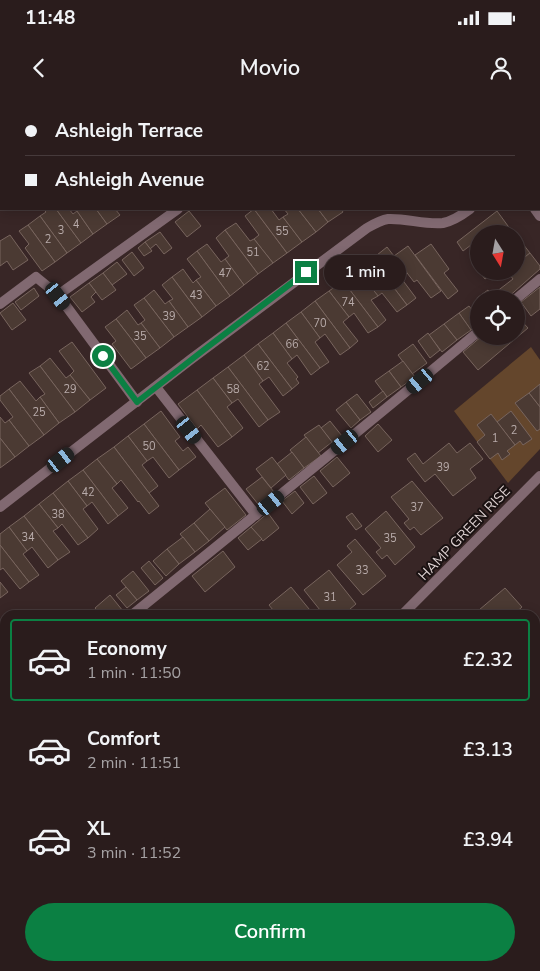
<!DOCTYPE html>
<meta charset="utf-8">
<style>
body{margin:0;font-family:"Nunito Sans",sans-serif;background:#362929;color:#f1f3f6;height:100vh;display:flex;flex-direction:column;font-size:19px;white-space:nowrap}
*{box-sizing:border-box;margin:0}
p{font-size:16px;color:#a5a1a3}
.icon{flex:none;width:28px;height:28px;fill:none;stroke:currentColor;stroke-width:2;stroke-linecap:round;stroke-linejoin:round}
.map{position:relative;flex:1;overflow:hidden}
.details{position:absolute;left:0px;top:510px;width:540px;height:361px;display:flex;flex-direction:column;background:#2a1c1c;border-radius:15px 15px 0 0;box-shadow:0 2px 12px #0003,0 0 0 1px #463a3b}
.details>*{flex:none}
.top-card{position:absolute;left:0px;top:0px;width:540px;height:110px;box-shadow:0 2px 12px #0003,0 0 0 1px #463a3b;display:grid;align-content:center;height:110px;padding:0 25px;background:#2a1c1c}
.needle{width:32px;rotate:169deg}
.controls{position:absolute;left:470px;top:125px;display:grid;gap:10px}
.controls a{display:grid;place-items:center;width:55px;height:55px;border-radius:50%;background:#2a1c1c;box-shadow:0 2px 12px #0003,0 0 0 1px #463a3b;font-size:25px}
.end{position:absolute;width:22px;height:22px;margin:-11px;border:6px solid #0b8043;background:#fff;box-shadow:0 0 0 2px #fff}
.from{border-radius:50%}
.bubble{position:absolute;height:35px;border-radius:18px;background:#2a1c1c;box-shadow:0 2px 12px #0003,0 0 0 1px #463a3b;font-size:16px;font-weight:600;line-height:35px;text-align:center}
.car{position:absolute;width:15px;height:30px;margin:-15px -8px;border-radius:6px;box-shadow:0 0 4px 1px #0007;background:linear-gradient(#222 24%,#8ab4d8 0 40%,#222 0 76%,#8ab4d8 0 86%,#222 0)}
.top-card b{display:flex;align-items:center;gap:18px;height:48px;font-size:19px}
.top-card b+b{border-top:1px solid #463a3b}
.top-card i{width:12px;height:12px;background:#f1f3f6}
ul{padding:9px 0 0;list-style:none}
li{display:flex;align-items:center;gap:15px;height:82px;margin:0 10px 8px;padding:0 15px;border:2px solid transparent;border-radius:5px}
li div{flex:1}
li b{display:block;font-size:19px}
li em{font-style:normal;font-weight:600}
li.selected{border-color:#0b8043}
li>.icon{width:45px;height:45px;stroke-width:1.5}
.primary-button{display:flex;gap:10px;margin-top:auto;padding:10px 25px}
.primary-button a{flex:1;height:58px;border-radius:30px;background:#0b8043;color:#fff;font-size:20px;font-weight:600;line-height:58px;text-align:center}
.status{display:flex;justify-content:space-between;align-items:center;height:35px;padding:0 25px;background:#2a1c1c;direction:ltr}
.status svg{height:14px;fill:currentColor}
header{display:flex;justify-content:space-between;align-items:center;height:65px;padding:0 25px;background:#2a1c1c;font-size:22px;font-weight:600}
.map>svg:first-child{display:block}
.green{fill:#64462c}
.building{fill:#4b3a33;stroke:#78655e}
.lines{fill:none;stroke-linecap:round;stroke-linejoin:round}
.service{stroke:#816971;stroke-width:10}
.minor{stroke:#816971;stroke-width:10}
.route{stroke:#0b8043;stroke-width:6}
.labels{text-anchor:middle;stroke-width:4;stroke-linejoin:round;paint-order:stroke}
.number-label{font-size:11px;fill:#b8abaa}
.street-label{font-size:14px;fill:#ddd1d1;stroke:#1a1212}
</style>
<div class="status"><b>11:48</b><svg viewBox="0 0 49 12"><path d="M0 12V9h3v3zM5 12V6h3v6zM10 12V3h3v9zM15 12V0h3v12zM26 1h20v11H26zM47 4h2v5h-2z"/></svg></div>
<header><svg class="icon" aria-label="back" viewBox="0 0 24 24"><path d="M15 5l-7 7 7 7"/></svg>Movio<svg class="icon" aria-label="person" viewBox="0 0 24 24"><circle cx="12" cy="8" r="4"/><path d="M4 21q1-7 8-7t8 7"/></svg></header>
<div class="map">
<svg width="540" height="871" viewBox="0 0 540 871">
<rect width="100%" height="100%" fill="#382626"/>
<g class="green">
<path d="M531,247l9,13v89l-32,34 -54,-72z"/>
<path d="M249,866h157l-6,5h-158z"/>
</g>
<g class="building">
<path d="M43,109h13l25,34 -14,10 -27,-37 6,-4z"/>
<path d="M56,109h13l4,5 4,-3 16,23 -12,9z"/>
<path d="M80,109h16l11,15 -14,10 -16,-23z"/>
<path d="M96,109h19l5,6 -13,9z"/>
<path d="M254,109l33,44 -14,10 -19,-24 5,-4 -14,-19z"/>
<path d="M254,109h17l8,11 4,-3 19,25 -15,11z"/>
<path d="M284,109h14l18,23 -14,10 -19,-25 5,-3z"/>
<path d="M298,109h20l10,13 -12,10z"/>
<path d="M318,109h23l2,3 -15,10z"/>
<path d="M189,111l12,15 -14,11 -12,-15z"/>
<path d="M497,111l11,15 -10,8h-19v5l-16,12 -6,-9z"/>
<path d="M40,116l27,37 -12,9 -27,-37z"/>
<path d="M236,123l14,18 4,-2 19,24 -15,11 -33,-44z"/>
<path d="M28,125l27,37 -13,9 -17,-23 4,-4 -10,-13z"/>
<path d="M508,126l7,8h-17z"/>
<path d="M225,130l33,44 -14,11 -19,-26 4,-3 -13,-18z"/>
<path d="M160,132l12,16 -8,6 -8,-10 -6,5 -5,-7z"/>
<path d="M10,135l18,25 -15,10 -6,-9 -7,5v-25z"/>
<path d="M519,139l11,14 -14,11v-22z"/>
<path d="M145,142l7,9 -8,5 -6,-8z"/>
<path d="M207,144l14,18 4,-3 19,26 -14,11 -33,-45z"/>
<path d="M431,144l18,25 -5,4 14,18 -10,8 -33,-44z"/>
<path d="M408,146l33,45 -10,7 -14,-18 -3,2 -20,-26z"/>
<path d="M387,147l20,26 -6,5 15,20 -9,7 -35,-46z"/>
<path d="M197,151l33,45 -14,10 -20,-26 5,-3 -14,-18z"/>
<path d="M132,152l12,16 -10,8 -12,-16z"/>
<path d="M530,153l10,13v3l-34,30h-5l-5,-7 17,-13 -6,-8h9v-7z"/>
<path d="M372,159l35,46 -10,7 -15,-19 -4,3 -20,-26z"/>
<path d="M117,162l10,12 -15,11 -9,-12z"/>
<path d="M183,169l10,14 3,-3 20,26 -14,11 -30,-40z"/>
<path d="M358,170l20,26 -7,4 15,20 -8,7 -35,-46z"/>
<path d="M479,171h17l-11,8z"/>
<path d="M103,173l13,17 -14,10 -13,-17z"/>
<path d="M172,177l30,40 -14,10 -19,-26 4,-2 -11,-14z"/>
<path d="M343,181l35,46 -10,6 -14,-20 -5,4 -20,-26z"/>
<path d="M89,183l7,9 -5,5 4,5 -13,10 -12,-15z"/>
<path d="M540,187v22l-9,7 -10,-14z"/>
<path d="M34,188l5,8 -18,14 -6,-8z"/>
<path d="M154,190l11,14 4,-3 19,26 -14,10 -30,-39z"/>
<path d="M488,190l7,9h-16v2l-2,-3z"/>
<path d="M329,191l20,26 -6,5 15,19 -8,7 -35,-47z"/>
<path d="M144,198l30,39 -14,11 -19,-25 4,-3 -11,-15z"/>
<path d="M315,201l35,47 -10,7 -15,-21 -5,4 -19,-26z"/>
<path d="M13,203l13,17 -14,10 -12,-17z"/>
<path d="M469,206l10,13v5l-8,6 -12,-17z"/>
<path d="M127,210l11,15 3,-2 19,25 -14,10 -30,-39z"/>
<path d="M301,212l19,26 -5,4 14,20 -9,6 -34,-45z"/>
<path d="M459,213l12,17 -14,10 -13,-16z"/>
<path d="M516,215l12,13 -50,42 -15,-18 19,-16h34z"/>
<path d="M116,219l30,39 -15,11 -19,-25 4,-3 -11,-14z"/>
<path d="M286,223l34,45 -9,7 -14,-20 -5,4 -19,-26z"/>
<path d="M444,224l13,16 -15,12 -13,-17z"/>
<path d="M273,233l19,26 -5,4 11,14 -2,2 3,4 -7,6 -34,-45z"/>
<path d="M428,233l12,17 -10,8 -12,-17z"/>
<path d="M72,242l34,46 -16,12 -20,-25 4,-4 -15,-20z"/>
<path d="M258,244l34,45 -9,7 -14,-19 -6,4 -19,-26z"/>
<path d="M413,244l14,19 -15,11 -14,-19z"/>
<path d="M244,255l19,26 -4,3 21,28 -12,8 -40,-53z"/>
<path d="M50,258l16,20 4,-3 20,25 -15,12 -35,-46z"/>
<path d="M403,261l12,16 -14,10 -12,-16z"/>
<path d="M40,266l35,46 -16,11 -19,-26 5,-3 -16,-21z"/>
<path d="M228,267l40,53 -9,7 -21,-28 -6,4 -19,-25z"/>
<path d="M389,271l12,16 -14,10 -12,-16z"/>
<path d="M213,278l19,25 -5,4 16,21 -11,9 -35,-47z"/>
<path d="M20,281l16,20 4,-4 19,26 -15,12 -35,-46z"/>
<path d="M540,284v23l-11,-14z"/>
<path d="M9,289l35,46 -15,11 -20,-26 4,-3 -13,-17v-4z"/>
<path d="M197,290l35,47 -14,10 -17,-22 -4,4 -19,-25z"/>
<path d="M383,291l4,6 -14,11 -4,-6z"/>
<path d="M529,293l11,14v22l-3,2 -22,-28z"/>
<path d="M357,294l14,18 -11,8 -14,-18z"/>
<path d="M346,302l14,18 -9,8 -15,-18z"/>
<path d="M161,311l19,26 -5,4 8,10 5,-4 8,10 -17,13 -35,-46z"/>
<path d="M511,311l21,28 -9,6 -3,-4 -5,4 -18,-23z"/>
<path d="M491,314l24,31 -8,6 3,3 -8,6 -4,-7 -8,6 -13,-17 8,-7 -8,-10z"/>
<path d="M0,317l5,6 4,-3 20,26 -14,11 -15,-19z"/>
<path d="M330,321l12,15 -9,7 -12,-15z"/>
<path d="M144,324l35,46 -10,8 -16,-21 -6,4 -19,-25z"/>
<path d="M378,324l14,16 -14,12 -13,-16z"/>
<path d="M319,325l13,17 -14,11 -14,-18z"/>
<path d="M128,336l19,25 -5,4 16,21 -9,7 -35,-46z"/>
<path d="M306,337l15,19 -17,12 -14,-18z"/>
<path d="M0,338l15,19 -15,11z"/>
<path d="M449,343l8,10 13,-10 13,16 -13,10 6,9 -23,18 -18,-22 -10,8 -18,-23 8,-6 8,11z"/>
<path d="M114,347l45,59 -10,8 -10,-13 -1,1 -17,-22 -4,4 -20,-25z"/>
<path d="M292,352l12,16 -15,12 -12,-16z"/>
<path d="M272,357l14,18 -15,13 -15,-19z"/>
<path d="M337,357l13,16 -17,14 -13,-16z"/>
<path d="M97,359l20,25 -5,4 16,20 -10,8 -35,-46z"/>
<path d="M83,370l35,46 -10,8 -16,-22 -5,4 -19,-25z"/>
<path d="M314,376l13,17 -14,11 -13,-17z"/>
<path d="M262,377l12,15 -16,12 -12,-15z"/>
<path d="M68,381l19,25 -4,3 15,20 -10,9 -35,-45z"/>
<path d="M412,381l31,37 -22,17 -7,-8 -4,3 -6,-7 5,-4 -18,-22z"/>
<path d="M225,388l21,27 -19,15 -22,-27z"/>
<path d="M295,391l9,12 -12,11 -10,-13z"/>
<path d="M53,393l35,45 -10,7 -16,-21 -4,4 -19,-24z"/>
<path d="M39,404l19,24 -5,3 17,21 -12,8 -34,-44z"/>
<path d="M210,409l15,18 -16,14 -15,-18z"/>
<path d="M386,411l29,36 -20,18 -8,-10 -5,4 -6,-7 5,-4 -16,-19z"/>
<path d="M268,413l11,15 -16,13 -12,-14z"/>
<path d="M352,413l10,13 -6,4 -10,-13z"/>
<path d="M24,416l34,44 -10,8 -16,-21 -5,4 -18,-24z"/>
<path d="M194,423l15,18 -14,11 -15,-18z"/>
<path d="M9,427l18,24 -4,3 16,21 -10,7 -29,-37v-11z"/>
<path d="M251,427l11,12 -14,11 -10,-12z"/>
<path d="M183,437l12,15 -16,12 -12,-15z"/>
<path d="M355,439l31,37 -23,19 -26,-30 15,-13 -5,-6z"/>
<path d="M0,445l29,37 -9,7 -17,-21 -3,2z"/>
<path d="M167,449l12,15 -13,12 -13,-15z"/>
<path d="M223,451l12,16 -30,25 -13,-16z"/>
<path d="M149,461l14,17 -8,7 -14,-17z"/>
<path d="M329,470l27,34 -13,11h-19l-20,-25z"/>
<path d="M133,471l16,20 -12,9 -16,-19z"/>
<path d="M0,482l8,10 -8,6z"/>
<path d="M126,487l11,13 -10,8 -11,-13z"/>
<path d="M291,487l23,28h-37l-8,-10z"/>
<path d="M505,488l17,19 -9,8h-30l-4,-5z"/>
<path d="M110,495l13,16 -5,4h-17l-6,-7z"/>
<path d="M535,566l5,7v18l-5,4z"/>
<path d="M0,634l5,6v15l-4,4z"/>
<path d="M539,666l1,1v38l-2,1 -3,-4v-33z"/>
<path d="M2,713l3,5v21l-5,-7v-18z"/>
<path d="M0,749l5,6v36l-5,-6z"/>
<path d="M540,842v29h-6l-3,-5h4v-20z"/>
<path d="M52,866h27l3,5h-26z"/>
<path d="M90,866h25l3,5h-25z"/>
<path d="M507,866h24l3,5h-33z"/>
</g>
<g class="lines">
<g class="service">
<path d="M516,199l24,-20"/>
<path d="M0,204l36,-27 22,18"/>
<path d="M156,287l100,128"/>
<path d="M132,515c116,-94 233,-188 347,-284"/>
<path d="M0,619l5,-4"/>
</g>
<g class="minor">
<path d="M448,0l2,1"/>
<path d="M331,1l2,-1"/>
<path d="M535,109l5,7"/>
<path d="M137,302l-79,-107 120,-86"/>
<path d="M0,407l190,-147 177,-132c7,-4 14,-8 21,-9 18,-1 37,6 55,4 10,-2 19,-8 27,-14"/>
<path d="M402,515l138,-139"/>
<path d="M0,854l5,-3"/>
</g>
</g>
<g class="lines">
<path class="route" d="M103,256l34,46 68,-53 101,-77"/>
</g>
<g class="labels">
<g class="number-label">
<text x="76" y="128">4</text>
<text x="61" y="134">3</text>
<text x="282" y="135">55</text>
<text x="48" y="143">2</text>
<text x="253" y="156">51</text>
<text x="225" y="177">47</text>
<text x="196" y="199">43</text>
<text x="348" y="206">74</text>
<text x="169" y="220">39</text>
<text x="320" y="227">70</text>
<text x="140" y="240">35</text>
<text x="292" y="248">66</text>
<text x="263" y="270">62</text>
<text x="70" y="293">29</text>
<text x="233" y="293">58</text>
<text x="39" y="316">25</text>
<text x="514" y="334">2</text>
<text x="495" y="342">1</text>
<text x="149" y="350">50</text>
<text x="443" y="371">39</text>
<text x="88" y="396">42</text>
<text x="417" y="411">37</text>
<text x="58" y="418">38</text>
<text x="28" y="441">34</text>
<text x="390" y="442">35</text>
<text x="362" y="474">33</text>
<text x="330" y="501">31</text>
</g>
<g class="street-label">
<text transform="translate(464 433) rotate(-46)" y="5">HAMP GREEN RISE</text>
</g>
</g>
</svg>
<div class="controls">
<a><svg class="needle" viewBox="-14 -14 28 28"><path d="M0-13l5 13h-10z" fill="#e53935"/><path d="M0 13l5-13h-10z" fill="#a5a1a3"/></svg></a>
<a><svg class="icon" aria-label="locate" viewBox="0 0 24 24"><circle cx="12" cy="12" r="6"/><path d="M12 2v4M12 18v4M2 12h4M18 12h4"/></svg></a>
</div>
<i class="end from" style="left:103px;top:256px"></i>
<i class="end" style="left:306px;top:172px"></i>
<div class="bubble" style="left:324px;top:155px;width:82px">1 min</div>
<i class="car" style="left:58px;top:196px;rotate:143deg"></i>
<i class="car" style="left:420px;top:281px;rotate:230deg"></i>
<i class="car" style="left:189px;top:330px;rotate:142deg"></i>
<i class="car" style="left:345px;top:342px;rotate:231deg"></i>
<i class="car" style="left:61px;top:360px;rotate:52deg"></i>
<i class="car" style="left:271px;top:403px;rotate:51deg"></i>
<div class="top-card">
<b><i class="from"></i>Ashleigh Terrace</b>
<b><i></i>Ashleigh Avenue</b>
</div>
<section class="details">
<ul>
<li class="selected"><svg class="icon" aria-label="car" viewBox="0 0 24 24"><path d="M5 17H2v-5l4-1 3-4h7l3 4 3 1v5h-3M9 17h6M6 11h13"/><circle cx="7" cy="17" r="2"/><circle cx="17" cy="17" r="2"/></svg><div><b>Economy</b><p>1 min · 11:50</p></div><em>£2.32</em></li>
<li><svg class="icon" aria-label="car" viewBox="0 0 24 24"><path d="M5 17H2v-5l4-1 3-4h7l3 4 3 1v5h-3M9 17h6M6 11h13"/><circle cx="7" cy="17" r="2"/><circle cx="17" cy="17" r="2"/></svg><div><b>Comfort</b><p>2 min · 11:51</p></div><em>£3.13</em></li>
<li><svg class="icon" aria-label="car" viewBox="0 0 24 24"><path d="M5 17H2v-5l4-1 3-4h7l3 4 3 1v5h-3M9 17h6M6 11h13"/><circle cx="7" cy="17" r="2"/><circle cx="17" cy="17" r="2"/></svg><div><b>XL</b><p>3 min · 11:52</p></div><em>£3.94</em></li>
</ul>
<div class="primary-button"><a>Confirm</a></div>
</section>
</div>
